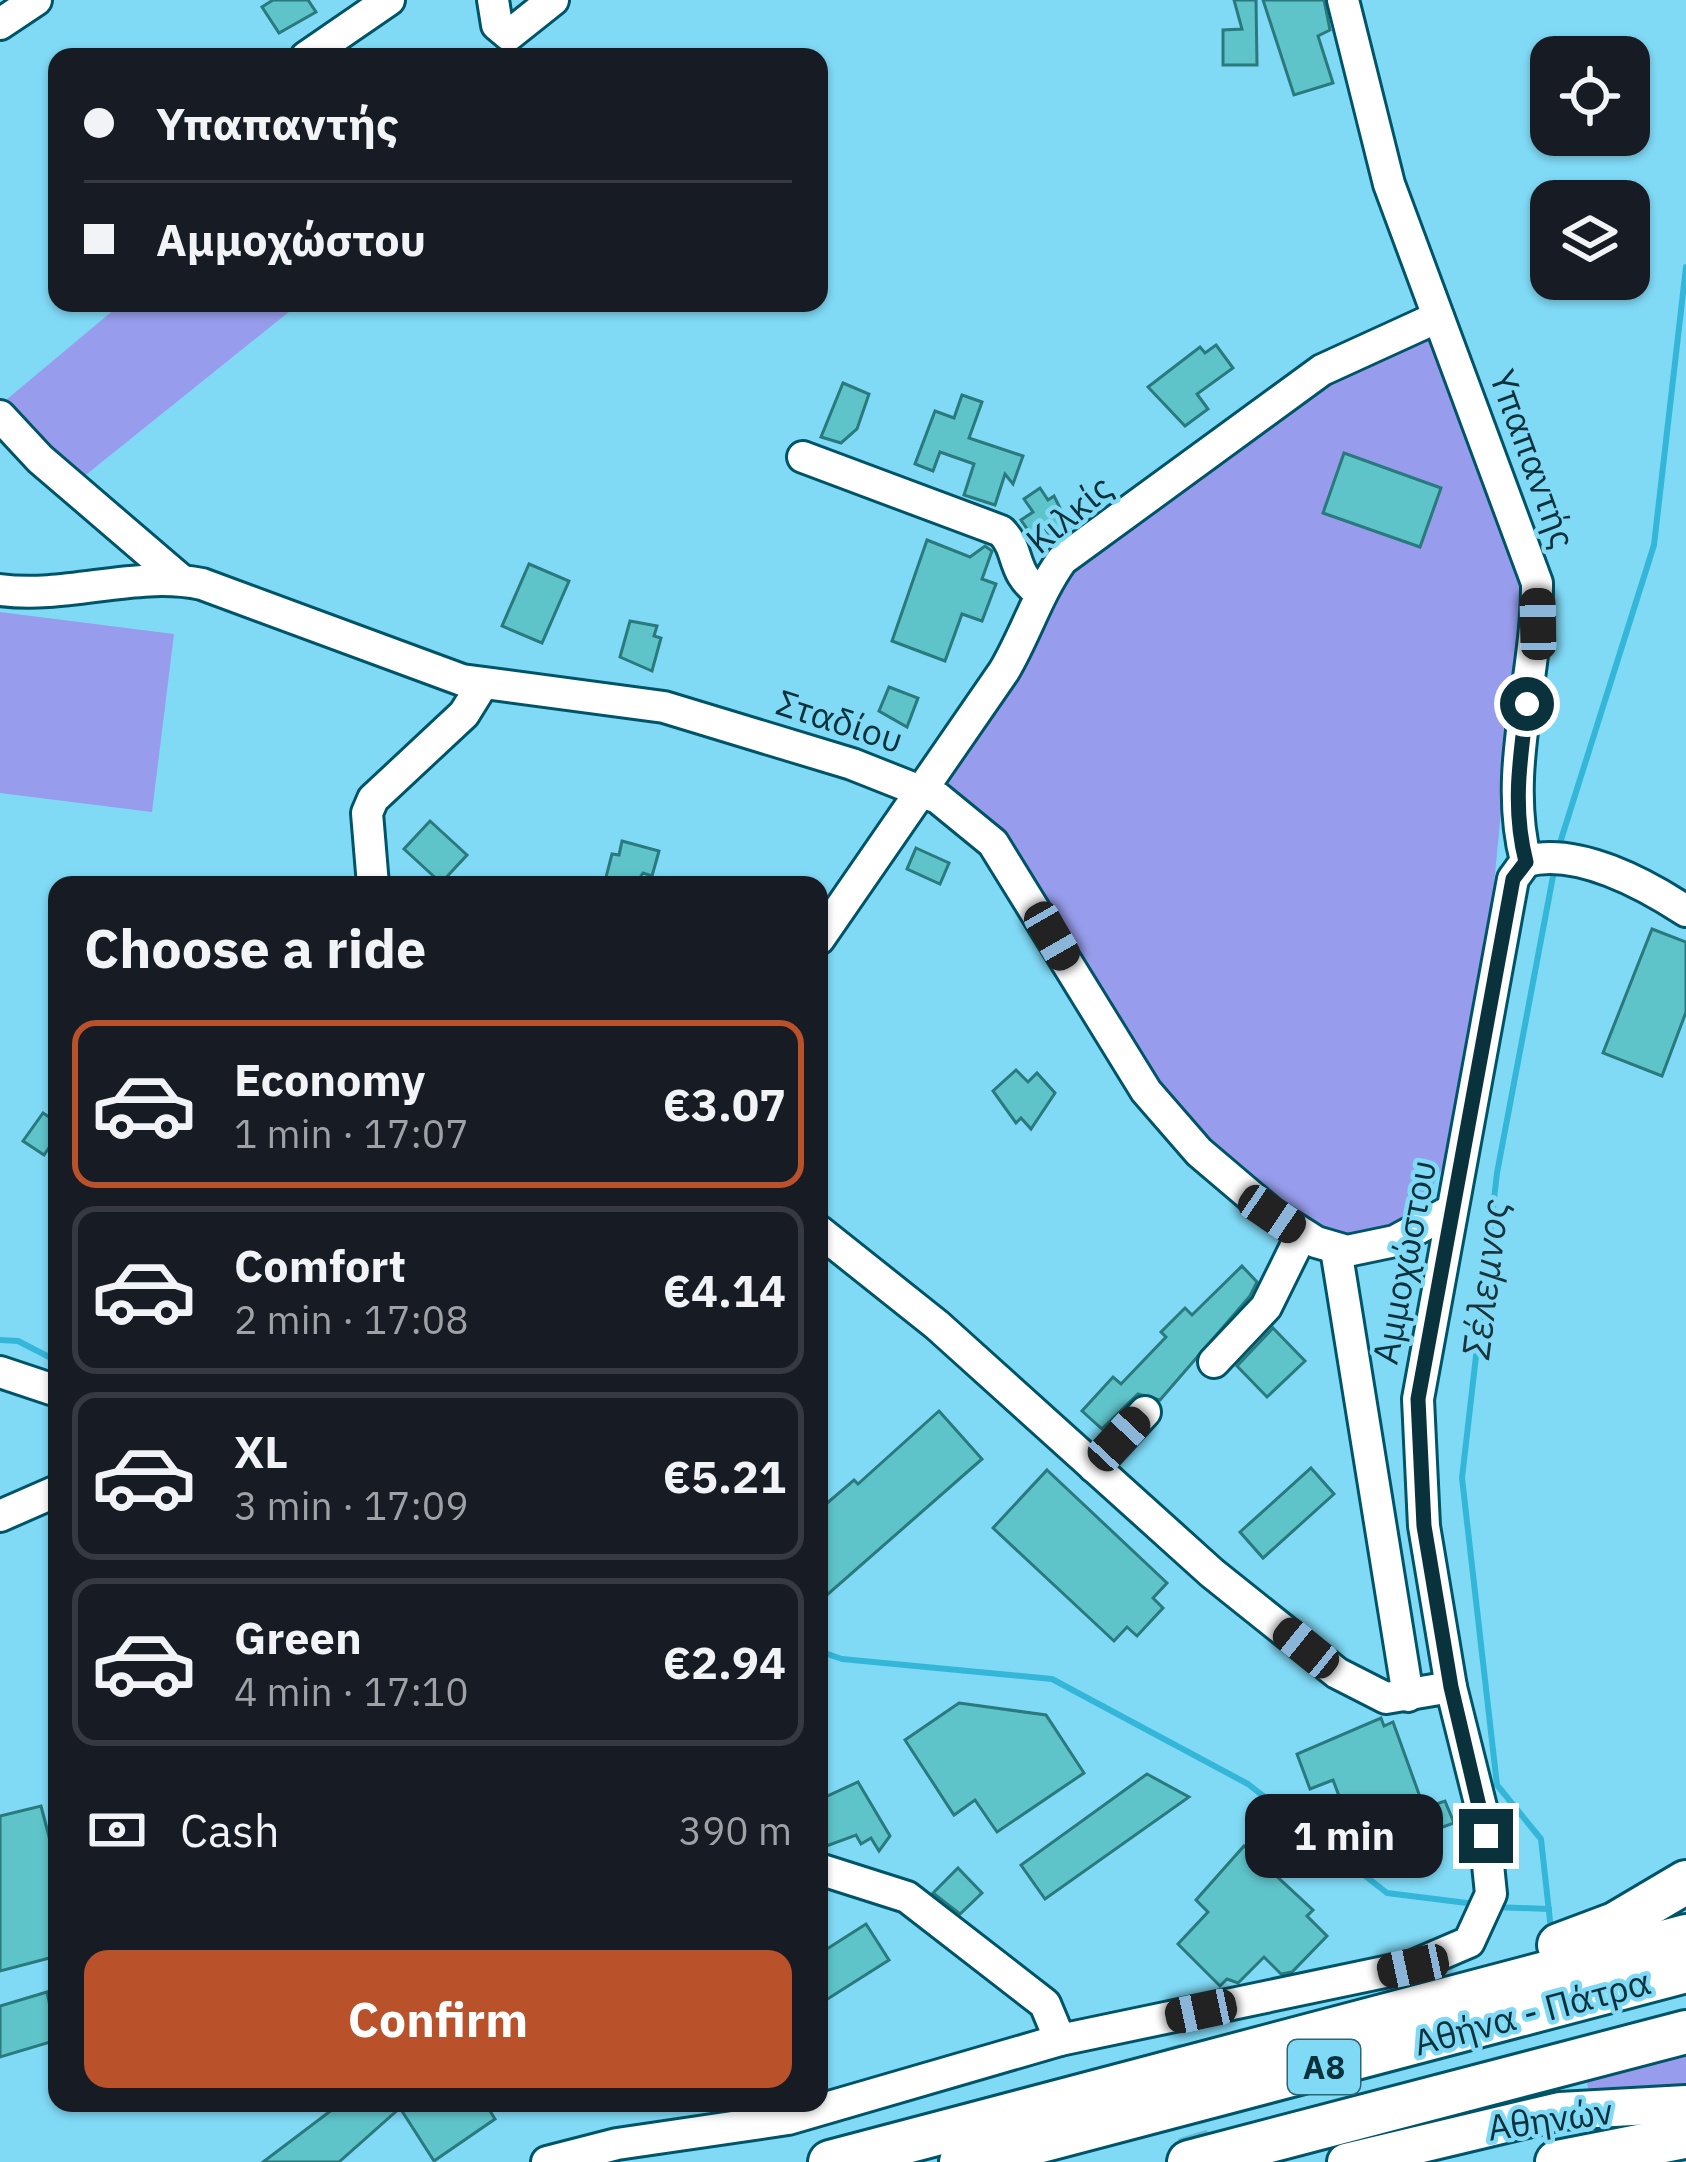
<!DOCTYPE html>
<meta charset="utf-8">
<style>
body{margin:0;font-family:"IBM Plex Sans",sans-serif;background:#20242c;color:#f1f3f6;height:100vh;display:flex;flex-direction:column;font-size:45px;white-space:nowrap}
*{box-sizing:border-box;margin:0}
p{font-size:39px;color:#9ea1a6}
.icon{flex:none;width:66px;height:66px;fill:none;stroke:currentColor;stroke-width:2;stroke-linecap:round;stroke-linejoin:round}
.map{position:relative;flex:1;overflow:hidden}
.details{position:absolute;left:48px;top:876px;width:780px;height:1236px;display:flex;flex-direction:column;background:#171b24;border-radius:24px;box-shadow:0 3px 9px #0004}
.details>*{flex:none}
.top-card{position:absolute;left:48px;top:48px;width:780px;height:264px;border-radius:24px;box-shadow:0 3px 9px #0004;display:grid;align-content:center;height:264px;padding:0 36px;background:#171b24}
.buttons{position:absolute;left:1530px;top:36px;display:grid;gap:24px}
.buttons a{display:grid;place-items:center;width:120px;height:120px;border-radius:24px;background:#171b24;box-shadow:0 3px 9px #0004;font-size:60px}
.end{position:absolute;width:54px;height:54px;margin:-27px;border:15px solid #09323d;background:#fff;box-shadow:0 0 0 6px #fff}
.from{border-radius:50%}
.bubble{position:absolute;height:84px;border-radius:24px;background:#171b24;box-shadow:0 3px 9px #0004;font-size:39px;font-weight:800;line-height:84px;text-align:center}
.car{position:absolute;width:36px;height:72px;margin:-36px -18px;border-radius:15px;box-shadow:0 0 9px 3px #0007;background:linear-gradient(#222 24%,#8ab4d8 0 40%,#222 0 76%,#8ab4d8 0 86%,#222 0)}
.top-card b{display:flex;align-items:center;gap:42px;height:114px;font-size:45px}
.top-card b+b{border-top:3px solid #363941}
.top-card i{width:30px;height:30px;background:#f1f3f6}
ul{padding:0;list-style:none}
li{display:flex;align-items:center;gap:36px;height:168px;margin:0 24px 18px;padding:0 12px;border:6px solid #363941;border-radius:24px}
li div{flex:1}
li b{display:block;font-size:45px}
li em{font-style:normal;font-weight:800}
li.active{border-color:#b9512b}
li>.icon{width:108px;height:108px;stroke-width:1.5}
h2{padding:0 36px;font-size:54px;line-height:144px}
.pay{display:flex;align-items:center;gap:30px;height:132px;padding:0 36px;font-size:45px}
.pay p{margin-inline-start:auto}
.action{display:flex;gap:24px;margin-top:auto;padding:24px 36px}
.action a{flex:1;height:138px;border-radius:24px;background:#b9512b;color:#fff;font-size:48px;font-weight:800;line-height:138px;text-align:center}
.map>svg:first-child{display:block}
.green{fill:#979dec}
.lines{fill:none;stroke-linecap:round;stroke-linejoin:round}
.stream{stroke:#34b6d9;stroke-width:6}
.building{fill:#5fc4ca;stroke:#29797d;stroke-width:3}
.minor-tunnel{stroke:#68b8d1;stroke-width:30;stroke-dasharray:30 15;stroke-linecap:butt}
.minor-casing{stroke:#005467;stroke-width:36}
.major-casing{stroke:#005467;stroke-width:42}
.highway-casing{stroke:#005467;stroke-width:48}
.minor{stroke:#fff;stroke-width:30}
.major{stroke:#fff;stroke-width:36}
.highway{stroke:#fff;stroke-width:42}
.route{stroke:#09323d;stroke-width:15}
.labels{text-anchor:middle;stroke-width:9;stroke-linejoin:round;paint-order:stroke}
.shield{fill:#80daf6;stroke:#2d6474;stroke-width:3}
.shield-label{font-size:33px;font-weight:bold;fill:#09323d}
.street-label{font-size:36px;fill:#09323d;stroke:#80daf6}
.water-label{font-size:39px;font-style:italic;fill:#19343c;stroke:#80daf6}
</style>
<div class="map">
<svg width="1686" height="2162" viewBox="0 0 1686 2162">
<rect width="100%" height="100%" fill="#80daf6"/>
<g class="green">
<path d="M122,303h178l-228,183 -72,-81z"/>
<path d="M1433,336l86,240 3,23 -35,356 -37,199 -27,50 -29,22 -37,11 -48,-14 -39,-26 -99,-90 -54,-79 -99,-176 -42,-43 -34,-25c42,-63 103,-130 116,-204l271,-199z"/>
<path d="M0,612l174,22 -22,178 -152,-19z"/>
<path d="M1686,2044v49l-97,2 -4,-27z"/>
</g>
<g class="lines">
<g class="stream">
<path d="M1559,846l95,-301 32,-278"/>
<path d="M0,1340l18,1 39,20"/>
<path d="M819,1651l23,8 210,20 196,105 139,109 88,11"/>
<path d="M1494,1907l55,2"/>
<path d="M1551,1930l-10,-91 -44,-54 -35,-307 35,-305 57,-302"/>
</g>
</g>
<g class="building">
<path d="M273,0h35l8,12 -37,21 -17,-26z"/>
<path d="M1234,0h22l1,65h-34v-35l19,-1z"/>
<path d="M1263,0h61l6,30 -12,6 15,47 -39,12z"/>
<path d="M1216,345l17,23 -36,26 11,15 -23,17 -37,-39 52,-40 5,6z"/>
<path d="M843,383l26,11 -12,35 -16,14 -20,-6z"/>
<path d="M962,395l20,7 -13,36 54,18 -10,28 -8,-10 -10,31 -31,-10 10,-31 -34,-12 -7,19 -18,-7 20,-53 19,7z"/>
<path d="M1344,453l97,35 -21,59 -97,-34z"/>
<path d="M1040,488l8,12 6,-4 16,32 -17,12 -9,-13 -12,9 -11,-16 12,-8 -9,-13z"/>
<path d="M927,540l43,17 15,-11 7,5 -10,28 14,5 -14,37 -20,-7 -17,47 -53,-20z"/>
<path d="M529,564l40,17 -27,62 -40,-17z"/>
<path d="M630,621l27,5 -3,10 7,2 -9,33 -32,-14z"/>
<path d="M889,687l29,11 -11,29 -28,-16z"/>
<path d="M430,821l37,34 -26,28 -37,-34z"/>
<path d="M622,841l37,10 -7,25 -9,-3 -8,12h-31l8,-31 7,1z"/>
<path d="M916,848l33,15 -9,21 -33,-15z"/>
<path d="M1652,929l34,13v70l-24,64 -59,-23z"/>
<path d="M1016,1070l12,12 9,-9 18,20 -24,36 -10,-11 -5,5 -23,-32z"/>
<path d="M43,1113l14,9v14l-13,19 -21,-14z"/>
<path d="M1242,1266l15,16 -7,14 -90,104 -22,-6 -36,35 -20,-18 31,-34 8,7 45,-47 -5,-5 24,-24 7,7z"/>
<path d="M1273,1328l32,33 -38,36 -30,-31z"/>
<path d="M939,1411l43,48 -163,143v-92l35,-30 4,4z"/>
<path d="M1311,1468l23,26 -71,64 -23,-26z"/>
<path d="M1047,1470l120,113 -14,15 10,10 -26,28 -10,-9 -13,14 -121,-113z"/>
<path d="M959,1703l87,12 38,58 -87,59 -22,-32 -21,15 -49,-75z"/>
<path d="M1381,1718l3,8 9,-4 31,86 21,-7 9,22 -71,26 -13,-35 -10,4 -4,-13 -12,4 -11,-29 -23,9 -13,-35z"/>
<path d="M1147,1774l42,23 -144,102 -24,-34z"/>
<path d="M858,1782l32,54 -11,15 -8,-13 -10,6 -5,-9 -32,12 -5,-47z"/>
<path d="M41,1806l16,61v89l-57,15v-155z"/>
<path d="M1244,1846l69,64 -6,6 20,20 -35,36 -11,2 -17,-17 -26,26 -11,-4 -7,7 -42,-42 30,-32 -12,-12z"/>
<path d="M958,1868l24,25 -22,21 -27,-21z"/>
<path d="M866,1924l23,36 -63,40 -7,-12v-34z"/>
<path d="M47,1992l10,48 -57,17v-51z"/>
<path d="M341,2103h144l10,16 -61,42 -34,-53 -61,54h-76z"/>
</g>
<g class="lines">
<path class="minor-tunnel" d="M1166,2048l35,114"/>
<g class="minor-casing">
<g id="minor">
<path d="M493,0l4,25 12,10 44,-35"/>
<path d="M1343,0l46,184 148,399c1,93 -35,187 -11,278 51,-14 119,23 160,50"/>
<path d="M0,24l36,-24"/>
<path d="M306,57l83,-57"/>
<path d="M0,416l40,43 141,121"/>
<path d="M803,457l198,74c20,20 9,40 38,61"/>
<path d="M0,590c68,9 136,-20 202,-6l260,96 202,27 188,57 86,34 55,45 153,248 53,61 73,62 44,28 31,9 48,-10 57,-31"/>
<path d="M373,885l-6,-72 6,-14 91,-85 18,-29"/>
<path d="M819,939l185,-268c22,-37 33,-76 58,-111l260,-190 116,-53"/>
<path d="M819,1231l118,94 275,248 125,100 49,25 65,-11"/>
<path d="M1336,1249l72,447"/>
<path d="M1214,1362l52,-55 36,-73"/>
<path d="M0,1372l57,19"/>
<path d="M1094,1467l51,-55"/>
<path d="M0,1516l57,-25"/>
<path d="M819,1869l88,28 138,107 15,36"/>
<path d="M547,2162l70,-18 171,-25 272,-79 353,-74 56,-24 22,-48 -8,-79 -32,-128 -27,-161 -6,-127 95,-520 13,-18"/>
</g>
</g>
<g class="major-casing">
<path id="major" d="M1346,2162l214,-51 126,-7"/>
</g>
<g class="highway-casing">
<g id="highway">
<path d="M1559,1945l56,-21 71,-42"/>
<path d="M830,2162l856,-226"/>
<path d="M961,2162l725,-191"/>
<path d="M1189,2162l497,-130"/>
<path d="M1557,2162l127,-25"/>
</g>
</g>
<use href="#minor" class="minor"/>
<use href="#major" class="major"/>
<use href="#highway" class="highway"/>
</g>
<g class="lines">
<path class="route" d="M1486,1836l-35,-149 -27,-161 -6,-127 95,-520 13,-17c-14,-55 -6,-103 1,-158"/>
</g>
<g class="labels">
<rect class="shield" x="1288" y="2040" width="72" height="54" rx="9"/>
<g class="shield-label">
<text x="1324" y="2079">Α8</text>
</g>
<g class="street-label">
<text transform="translate(1533 459) rotate(70)" y="13">Υπαπαντής</text>
<text transform="translate(1069 514) rotate(-40)" y="13">Κιλκίς</text>
<text transform="translate(840 721) rotate(18)" y="13">Σταδίου</text>
<text transform="translate(1404 1262) rotate(-79)" y="13">Αμμοχώστου</text>
<text transform="translate(1532 2012) rotate(-15)" y="13">Αθήνα - Πάτρα</text>
<text transform="translate(1550 2119) rotate(-8)" y="13">Αθηνών</text>
</g>
<g class="water-label">
<text transform="translate(1485 1279) rotate(-83)" y="14">Σέλεμνος</text>
</g>
</g>
</svg>
<div class="buttons">
<a><svg class="icon" aria-label="locate" viewBox="0 0 24 24"><circle cx="12" cy="12" r="6"/><path d="M12 2v4M12 18v4M2 12h4M18 12h4"/></svg></a>
<a><svg class="icon" aria-label="layers" viewBox="0 0 24 24"><path d="M12 4l9 5-9 5-9-5zM3 14l9 5 9-5"/></svg></a>
</div>
<i class="end from" style="left:1527px;top:704px"></i>
<i class="end" style="left:1486px;top:1836px"></i>
<div class="bubble" style="left:1245px;top:1794px;width:198px">1 min</div>
<i class="car" style="left:1538px;top:624px;rotate:359deg"></i>
<i class="car" style="left:1052px;top:936px;rotate:150deg"></i>
<i class="car" style="left:1272px;top:1214px;rotate:124deg"></i>
<i class="car" style="left:1119px;top:1439px;rotate:43deg"></i>
<i class="car" style="left:1306px;top:1648px;rotate:309deg"></i>
<i class="car" style="left:1413px;top:1966px;rotate:258deg"></i>
<i class="car" style="left:1201px;top:2011px;rotate:258deg"></i>
<div class="top-card">
<b><i class="from"></i>Υπαπαντής</b>
<b><i></i>Αμμοχώστου</b>
</div>
<section class="details">
<h2>Choose a ride</h2>
<ul>
<li class="active"><svg class="icon" aria-label="car" viewBox="0 0 24 24"><path d="M5 17H2v-5l4-1 3-4h7l3 4 3 1v5h-3M9 17h6M6 11h13"/><circle cx="7" cy="17" r="2"/><circle cx="17" cy="17" r="2"/></svg><div><b>Economy</b><p>1 min · 17:07</p></div><em>€3.07</em></li>
<li><svg class="icon" aria-label="car" viewBox="0 0 24 24"><path d="M5 17H2v-5l4-1 3-4h7l3 4 3 1v5h-3M9 17h6M6 11h13"/><circle cx="7" cy="17" r="2"/><circle cx="17" cy="17" r="2"/></svg><div><b>Comfort</b><p>2 min · 17:08</p></div><em>€4.14</em></li>
<li><svg class="icon" aria-label="car" viewBox="0 0 24 24"><path d="M5 17H2v-5l4-1 3-4h7l3 4 3 1v5h-3M9 17h6M6 11h13"/><circle cx="7" cy="17" r="2"/><circle cx="17" cy="17" r="2"/></svg><div><b>XL</b><p>3 min · 17:09</p></div><em>€5.21</em></li>
<li><svg class="icon" aria-label="car" viewBox="0 0 24 24"><path d="M5 17H2v-5l4-1 3-4h7l3 4 3 1v5h-3M9 17h6M6 11h13"/><circle cx="7" cy="17" r="2"/><circle cx="17" cy="17" r="2"/></svg><div><b>Green</b><p>4 min · 17:10</p></div><em>€2.94</em></li>
</ul>
<div class="pay"><svg class="icon" aria-label="cash" viewBox="0 0 24 24"><path d="M3 7h18v10H3z"/><circle cx="12" cy="12" r="2"/></svg>Cash<p>390 m</p></div>
<div class="action"><a>Confirm</a></div>
</section>
</div>
